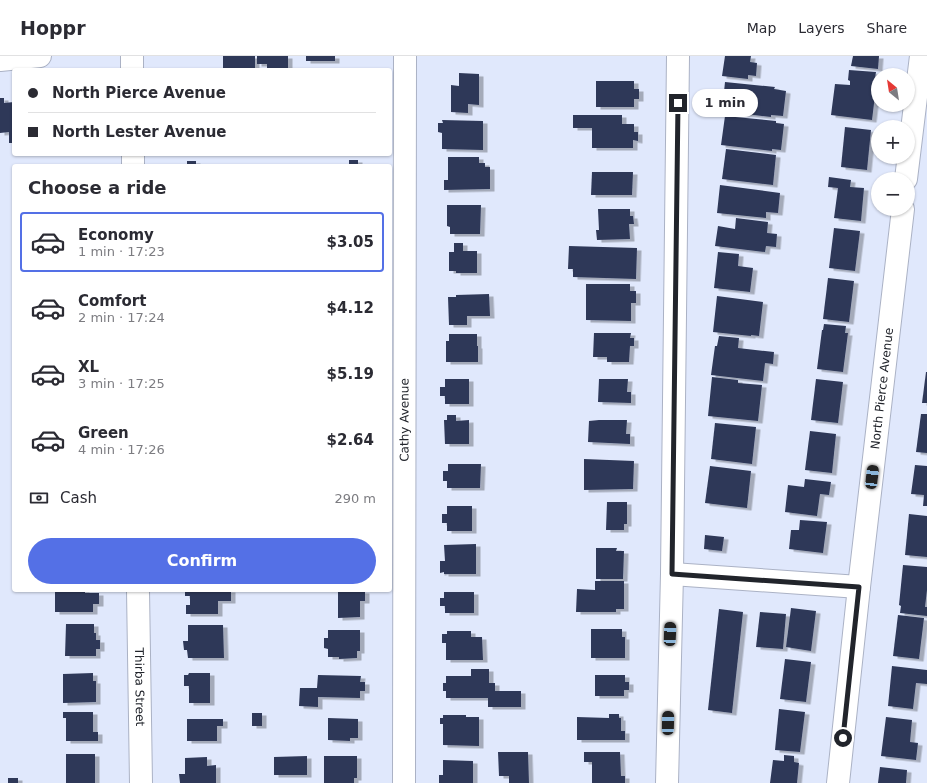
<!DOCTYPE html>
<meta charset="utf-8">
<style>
body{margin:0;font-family:"DejaVu Sans",sans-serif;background:#f2f2f3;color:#2b2b33;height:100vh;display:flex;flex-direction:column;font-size:15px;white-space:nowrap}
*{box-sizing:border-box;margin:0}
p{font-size:13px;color:#7c7c81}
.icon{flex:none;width:22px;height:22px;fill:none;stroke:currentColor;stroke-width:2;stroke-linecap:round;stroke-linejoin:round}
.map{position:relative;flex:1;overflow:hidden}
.drawer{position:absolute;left:12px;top:108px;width:380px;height:428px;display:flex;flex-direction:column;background:#fff;border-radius:4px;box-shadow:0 1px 3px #0004}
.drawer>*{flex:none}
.hud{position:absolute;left:12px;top:12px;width:380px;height:88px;border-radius:4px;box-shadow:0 1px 3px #0004;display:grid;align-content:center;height:88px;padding:0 16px;background:#fff}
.needle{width:26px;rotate:330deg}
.fabs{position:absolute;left:871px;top:12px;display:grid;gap:8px}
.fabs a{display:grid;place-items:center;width:44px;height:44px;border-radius:50%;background:#fff;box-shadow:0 1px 3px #0004;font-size:20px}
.end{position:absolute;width:18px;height:18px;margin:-9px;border:5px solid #21242b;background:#fff;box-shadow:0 0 0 2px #fff}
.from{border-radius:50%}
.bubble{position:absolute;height:28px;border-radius:14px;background:#fff;box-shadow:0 1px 3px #0004;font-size:13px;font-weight:700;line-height:28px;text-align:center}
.car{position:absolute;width:12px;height:24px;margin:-12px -6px;border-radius:5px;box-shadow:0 0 3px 1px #0007;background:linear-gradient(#222 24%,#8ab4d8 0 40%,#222 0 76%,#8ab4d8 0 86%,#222 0)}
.hud b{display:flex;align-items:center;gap:14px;height:38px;font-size:15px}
.hud b+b{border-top:1px solid #e1e1e2}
.hud i{width:10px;height:10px;background:#2b2b33}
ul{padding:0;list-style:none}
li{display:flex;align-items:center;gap:12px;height:60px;margin:0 8px 6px;padding:0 8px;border:2px solid transparent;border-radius:4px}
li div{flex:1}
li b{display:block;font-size:15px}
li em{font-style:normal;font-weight:700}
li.current{border-color:#5470e6}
li>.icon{width:36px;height:36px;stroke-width:1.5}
h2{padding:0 16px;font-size:18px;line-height:48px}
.pay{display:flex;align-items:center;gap:10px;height:44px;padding:0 16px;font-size:15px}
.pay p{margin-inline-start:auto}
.primary-button{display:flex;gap:8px;margin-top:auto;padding:8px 16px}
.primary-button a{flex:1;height:46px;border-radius:24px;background:#5470e6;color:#fff;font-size:16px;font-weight:700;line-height:46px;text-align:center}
header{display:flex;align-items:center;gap:24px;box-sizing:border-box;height:56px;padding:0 20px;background:#fff;border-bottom:1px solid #e1e1e2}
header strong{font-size:19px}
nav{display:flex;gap:22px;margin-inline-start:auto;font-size:14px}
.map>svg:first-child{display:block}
.building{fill:#2e3858;filter:url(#shadow)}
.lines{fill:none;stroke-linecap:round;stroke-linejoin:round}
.minor-casing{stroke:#abb2c5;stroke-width:24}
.minor{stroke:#fff;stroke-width:22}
.route{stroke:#21242b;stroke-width:5}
.labels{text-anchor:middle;stroke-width:4;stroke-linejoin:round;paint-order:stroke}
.street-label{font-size:12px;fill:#21242b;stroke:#e0e8fc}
</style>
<header>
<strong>Hoppr</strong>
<nav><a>Map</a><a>Layers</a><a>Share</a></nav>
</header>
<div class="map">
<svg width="927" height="727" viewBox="0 0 927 727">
<defs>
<filter id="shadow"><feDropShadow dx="4.5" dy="2.5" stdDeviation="0" flood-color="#0004"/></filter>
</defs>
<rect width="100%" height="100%" fill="#e0e8fc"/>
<g class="building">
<rect x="223" y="0" width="32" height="14"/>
<path d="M257,0h31v14h-21v-6h-10z"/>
<rect x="306" y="0" width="29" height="5"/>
<path d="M725,0h26l-1,6 7,1 -1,13 -8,-1v4l-26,-3z"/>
<path d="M853,0h26l-1,13 -27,-3z"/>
<rect x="183" y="12" width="21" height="2"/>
<path d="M849,14l27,2 -1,6 2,1 -5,41 -41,-5 4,-31 15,1v-4l-2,-1z"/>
<path d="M459,17l20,1v31l-11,-1v9l-17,-1v-27l8,1z"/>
<path d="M596,25h38v8h5v10h-5v8h-38z"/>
<path d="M725,26l50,5 -1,2 12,2 -3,25 -12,-1v2l-49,-6z"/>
<path d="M0,42h4v5l10,-1v41h-5v-11l-9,1z"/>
<path d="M573,59h49v9h12v8h4v9l-5,-1v8h-41v-20h-19z"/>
<path d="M725,60l51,5v2l8,1 -3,26 -9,-1v2l-51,-6z"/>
<path d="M442,64l41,1v29l-41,-1v-16l-4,-1v-9h5z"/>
<path d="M845,71l26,3 -4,40 -26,-3z"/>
<path d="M726,93l50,6 -3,30 -51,-6z"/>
<path d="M448,101h31v6h6v4h5v22l-46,1v-10h4z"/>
<rect x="349" y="104" width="9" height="6"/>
<rect x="187" y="105" width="9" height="5"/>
<path d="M592,116h41l-1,23h-41z"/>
<path d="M829,121l22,3 -1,7 14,1 -3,33 -27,-3 4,-30 -10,-1z"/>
<path d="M720,129l60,8 -2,20 -12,-1v6l-49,-5z"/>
<path d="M447,149h34l-1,29h-30v-7l-3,-1z"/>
<path d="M598,153h32v7h3l1,8h-5l1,15 -33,1 -1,-10h3z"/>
<path d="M736,162l32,4 -1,11 10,1 -1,13 -10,-1 -1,6 -50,-6 3,-20 17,3z"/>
<path d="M834,172l26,3 -5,40 -26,-3z"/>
<path d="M454,187h9v8h14v22h-21v-2h-7v-19h5z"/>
<path d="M569,190l68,2 -1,31 -63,-2v-8h-5z"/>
<path d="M718,196l21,2 -1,12 15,2 -3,24 -36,-4z"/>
<path d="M828,222l26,3 -5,41 -26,-3z"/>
<path d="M586,228h44v7h6v12h-5v18l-45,-1z"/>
<path d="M489,238l1,22h-23v9h-18l-1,-28h8v-2z"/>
<path d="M717,240l46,6 -4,34 -8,-1v1l-38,-4z"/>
<path d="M824,268l22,2 -1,7h3l-5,39 -26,-3 5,-39h1z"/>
<path d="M594,277h37l-1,5h4v8h-4l-1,16h-22v-5h-14z"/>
<path d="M449,278h28v12h1v16h-32v-21h3z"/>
<path d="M719,280l20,2 -1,10 36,4 -1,12 -8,-1 -2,18 -52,-6 4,-29h2z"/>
<path d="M926,316h1v31h-5z"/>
<path d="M712,321l26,3v3l24,2 -4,36 -50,-5z"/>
<path d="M445,323h24v25h-24v-8h-5v-9h5z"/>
<path d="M599,323h29l-1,13h4v11l-33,-1z"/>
<path d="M816,323l27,3 -5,41 -27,-3z"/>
<path d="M921,358h6v39l-11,-1z"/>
<path d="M447,359h9v6l13,-1v24h-24l-1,-24h3z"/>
<path d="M599,364h28l-1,14h4v10l-42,-2 1,-21z"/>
<path d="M715,367l41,4 -4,37 -41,-5z"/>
<path d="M810,375l26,3 -4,39 -27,-3z"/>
<path d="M584,403l50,2 -1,28 -49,1z"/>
<path d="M448,408h33l-1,24h-33v-7h-4v-10h5z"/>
<path d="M915,409l12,1v40h-4l1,-11 -13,-1z"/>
<path d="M710,410l41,5 -4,37 -42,-5z"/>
<path d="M805,423l26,3 -2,13 -9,-1 -3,22 -32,-4 3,-27 16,2z"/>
<path d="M607,446h20v22h-3v6h-18z"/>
<path d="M447,450h25v25h-25v-8h-5v-9h5z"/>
<path d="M909,458l18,2v41l-22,-2z"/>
<path d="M800,464l27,2 -4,31 -34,-4 2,-19h8z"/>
<path d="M705,479l19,2 -2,14 -18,-2z"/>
<path d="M476,488v30h-32v-2l-4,1v-12h5l-1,-16z"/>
<path d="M596,492h21l-1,3h8l-1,28h-27z"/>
<path d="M903,509l24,2v23l-2,17h2v9l-27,-3 1,-7 -2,-1z"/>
<path d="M595,525h29v28h-8v3h-40l1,-23 18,1z"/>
<path d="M55,534h30v3h14v11h-6v8h-38z"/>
<path d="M185,534h46v11h-13v13h-32v-9h4v-9h-5z"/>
<path d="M338,534l27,1v10h-5v16l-22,1z"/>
<path d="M444,536h30v21h-29v-7h-5v-8h4z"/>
<path d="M791,552l25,3 -5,40 -25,-4z"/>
<path d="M719,553l24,3 -11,101 -24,-3z"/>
<path d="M760,556l26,2 -3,35 -27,-2z"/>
<path d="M898,559l26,3 -5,41 -26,-3z"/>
<path d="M66,568h28v9h2v7h4v9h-4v7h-31z"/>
<path d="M188,569h35l1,33h-36l-1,-8h-3l-1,-9h5z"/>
<path d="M591,573h31v8h3v21h-34z"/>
<path d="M328,574h32v21h-3v7l-18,1v-2h-11v-8l-4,-1v-10h4z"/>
<path d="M447,575h24v6h11l1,23h-37v-17h-4v-9h5z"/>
<path d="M785,603l26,3 -5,40 -26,-3z"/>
<path d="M892,610l35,4v14l-11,-1 -3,26 -25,-3z"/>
<path d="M471,613h18v14h6v8h26v16h-33v-9h-42v-7h-3v-8h3v-7h25z"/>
<path d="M93,617v8h3v21l-33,1v-29z"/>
<path d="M189,617h21v30h-21v-17h-5v-11h4z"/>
<path d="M318,619l43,1 -1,6h5v9h-5v7l-42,-1v10l-19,-1 1,-18h17z"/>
<path d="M595,619h30v7h4v8h-5v6h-29z"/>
<path d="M779,653l26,3 -5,40 -25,-2z"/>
<path d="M63,656h30v20h5v9h-32v-23h-3z"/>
<rect x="252" y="657" width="10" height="13"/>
<path d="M609,658h10v4h2v13h4v9h-48v-23l32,1z"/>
<path d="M443,659h23v2h13v29l-36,-1v-21h-3v-6h3z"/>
<path d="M886,661l26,3 -2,22 8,1 -2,17 -35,-4z"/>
<path d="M328,662l30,1v19h-8v3l-22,-1z"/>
<path d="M187,663h36v7h-6v15h-30z"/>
<path d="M498,696h30l1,31h-20v-7h-10z"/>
<path d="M584,696h36l1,24h4v7h-33v-21h-8z"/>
<rect x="66" y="698" width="29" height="29"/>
<path d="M784,699l10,1v6l5,1 -2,20h-27l3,-23 11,1z"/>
<path d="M307,700v19h-33v-18z"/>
<path d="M324,700h33v22h-3v5h-30z"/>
<path d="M207,701v9l9,-1v18h-36l-1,-9h6v-16z"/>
<path d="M443,704l30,1v22h-34v-8h4z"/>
<path d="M880,711l27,3 -1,13h-28z"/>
<rect x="8" y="722" width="10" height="5"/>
</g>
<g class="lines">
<g class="minor-casing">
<g id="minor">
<path d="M132,0v14"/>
<path d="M0,4l40,-4"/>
<path d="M133,98v12"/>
<path d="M906,123l15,-123"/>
<path d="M672,518l187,13"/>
<path id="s1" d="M138,534l3,193"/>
<path id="s2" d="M404,727l1,-727"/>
<path d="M667,727l5,-209 6,-518"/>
<path id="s3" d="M838,727l21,-196 44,-378"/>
</g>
</g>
<use href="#minor" class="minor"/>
</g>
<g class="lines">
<path class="route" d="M678,47l-6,471 187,13 -16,151"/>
</g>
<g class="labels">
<g class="street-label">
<text dy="4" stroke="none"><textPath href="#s3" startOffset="397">North Pierce Avenue</textPath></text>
<text dy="4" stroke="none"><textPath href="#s2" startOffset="363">Cathy Avenue</textPath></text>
<text dy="4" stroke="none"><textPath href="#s1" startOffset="97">Thirba Street</textPath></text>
</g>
</g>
</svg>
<div class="fabs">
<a><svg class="needle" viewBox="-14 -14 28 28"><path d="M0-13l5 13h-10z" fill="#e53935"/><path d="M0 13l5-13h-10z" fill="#7c7c81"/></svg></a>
<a>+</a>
<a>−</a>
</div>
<i class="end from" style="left:843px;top:682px"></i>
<i class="end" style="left:678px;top:47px"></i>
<div class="bubble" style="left:692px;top:33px;width:66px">1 min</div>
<i class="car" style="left:872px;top:421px;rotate:7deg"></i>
<i class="car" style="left:670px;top:578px;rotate:2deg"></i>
<i class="car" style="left:668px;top:667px;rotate:1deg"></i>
<div class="hud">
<b><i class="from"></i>North Pierce Avenue</b>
<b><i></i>North Lester Avenue</b>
</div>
<section class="drawer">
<h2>Choose a ride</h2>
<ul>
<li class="current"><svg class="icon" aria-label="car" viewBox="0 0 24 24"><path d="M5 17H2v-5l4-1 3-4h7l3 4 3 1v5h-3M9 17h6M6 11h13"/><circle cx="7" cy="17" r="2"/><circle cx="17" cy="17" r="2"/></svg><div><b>Economy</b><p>1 min · 17:23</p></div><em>$3.05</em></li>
<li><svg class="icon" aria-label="car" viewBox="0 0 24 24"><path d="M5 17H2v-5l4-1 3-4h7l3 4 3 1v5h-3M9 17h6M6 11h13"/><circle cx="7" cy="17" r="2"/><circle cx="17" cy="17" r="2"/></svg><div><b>Comfort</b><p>2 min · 17:24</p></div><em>$4.12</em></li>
<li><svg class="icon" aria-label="car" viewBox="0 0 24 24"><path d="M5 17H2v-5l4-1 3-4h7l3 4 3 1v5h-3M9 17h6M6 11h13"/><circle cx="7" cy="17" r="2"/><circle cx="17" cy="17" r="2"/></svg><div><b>XL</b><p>3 min · 17:25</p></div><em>$5.19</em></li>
<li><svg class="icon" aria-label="car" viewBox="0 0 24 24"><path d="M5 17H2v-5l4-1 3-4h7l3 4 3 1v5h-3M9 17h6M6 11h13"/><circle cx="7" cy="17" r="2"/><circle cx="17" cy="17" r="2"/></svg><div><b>Green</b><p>4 min · 17:26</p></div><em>$2.64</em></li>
</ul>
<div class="pay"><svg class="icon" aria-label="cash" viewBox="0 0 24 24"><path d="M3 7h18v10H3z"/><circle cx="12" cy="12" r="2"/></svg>Cash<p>290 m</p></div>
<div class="primary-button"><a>Confirm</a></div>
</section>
</div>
